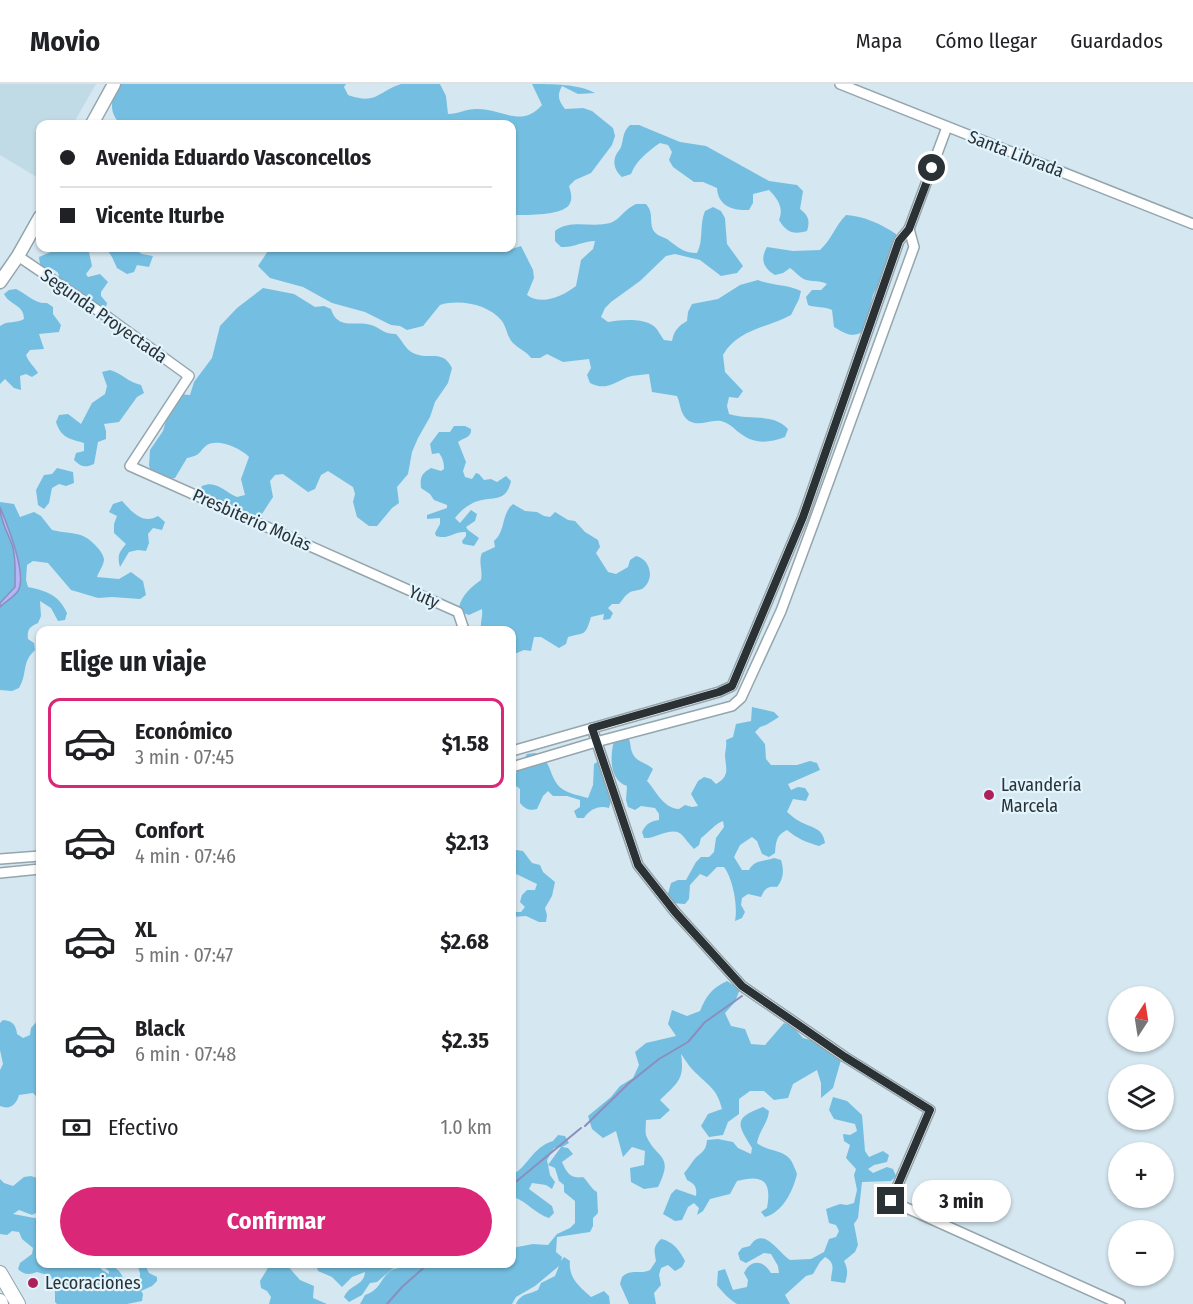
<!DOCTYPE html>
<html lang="es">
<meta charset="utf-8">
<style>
body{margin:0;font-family:"Fira Sans Condensed",sans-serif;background:#f6f6f6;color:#202124;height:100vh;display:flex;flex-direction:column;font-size:22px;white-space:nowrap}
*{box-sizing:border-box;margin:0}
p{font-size:20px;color:#757577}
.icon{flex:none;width:33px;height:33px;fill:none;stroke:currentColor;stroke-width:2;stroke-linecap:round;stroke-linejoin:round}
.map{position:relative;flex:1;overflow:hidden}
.details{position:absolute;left:36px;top:542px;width:480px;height:642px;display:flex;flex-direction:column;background:#fff;border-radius:12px;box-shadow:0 2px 4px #0004}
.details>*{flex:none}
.top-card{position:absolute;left:36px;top:36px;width:480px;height:132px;border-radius:12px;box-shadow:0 2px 4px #0004;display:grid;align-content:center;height:132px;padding:0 24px;background:#fff}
.needle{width:39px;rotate:12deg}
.controls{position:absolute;left:1108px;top:902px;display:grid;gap:12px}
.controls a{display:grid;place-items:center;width:66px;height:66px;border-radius:50%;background:#fff;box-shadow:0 2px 4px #0004;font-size:30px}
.end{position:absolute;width:27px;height:27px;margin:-14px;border:8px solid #2b3235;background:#fff;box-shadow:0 0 0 3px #fff}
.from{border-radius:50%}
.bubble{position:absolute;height:42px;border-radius:21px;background:#fff;box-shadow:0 2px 4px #0004;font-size:20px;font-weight:700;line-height:42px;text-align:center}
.top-card b{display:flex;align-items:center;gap:21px;height:57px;font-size:22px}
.top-card b+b{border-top:2px solid #e0e0e0}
.top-card i{width:15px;height:15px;background:#202124}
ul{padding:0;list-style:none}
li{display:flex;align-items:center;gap:18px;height:90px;margin:0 12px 9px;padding:0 12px;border:3px solid transparent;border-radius:12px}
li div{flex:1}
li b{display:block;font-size:22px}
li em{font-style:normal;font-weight:700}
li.on{border-color:#db2777}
li>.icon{width:54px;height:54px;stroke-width:1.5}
h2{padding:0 24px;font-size:27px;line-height:72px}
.pay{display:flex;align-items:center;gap:15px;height:66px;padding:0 24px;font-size:22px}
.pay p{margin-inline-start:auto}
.button{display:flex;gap:12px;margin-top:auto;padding:12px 24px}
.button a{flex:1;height:69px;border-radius:36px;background:#db2777;color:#fff;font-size:24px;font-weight:700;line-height:69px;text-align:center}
header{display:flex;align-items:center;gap:36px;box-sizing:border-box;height:84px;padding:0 30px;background:#fff;border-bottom:2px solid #e0e0e0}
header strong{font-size:28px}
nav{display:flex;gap:33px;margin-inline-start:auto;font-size:21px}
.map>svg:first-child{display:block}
.built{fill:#c1dbe6}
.green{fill:#74bfe1}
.water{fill:#b4b6f8;stroke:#8b8ebe;stroke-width:1.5}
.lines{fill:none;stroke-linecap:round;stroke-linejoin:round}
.stream{stroke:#8b8ebe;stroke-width:2}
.minor-casing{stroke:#94a5ad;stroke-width:12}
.major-casing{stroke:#94a5ad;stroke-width:15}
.highway-casing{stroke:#94a5ad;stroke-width:16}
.minor{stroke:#fff;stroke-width:9}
.major{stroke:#fff;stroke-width:12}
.highway{stroke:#fff;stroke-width:14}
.route{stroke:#2b3235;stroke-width:8}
.poi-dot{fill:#ae2059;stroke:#e2f4fd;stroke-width:2}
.labels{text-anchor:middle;stroke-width:4.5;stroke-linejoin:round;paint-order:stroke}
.street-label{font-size:18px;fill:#2b3235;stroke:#e2f4fd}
.poi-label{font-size:18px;fill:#2b3235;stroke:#e2f4fd;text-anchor:start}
</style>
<header>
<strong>Movio</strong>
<nav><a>Mapa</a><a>Cómo llegar</a><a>Guardados</a></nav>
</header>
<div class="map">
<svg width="1193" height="1220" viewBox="0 0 1193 1220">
<rect width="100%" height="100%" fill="#d5e7f0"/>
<path class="built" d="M0,0h96l-23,40h-33v55l-40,-24z"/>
<g class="green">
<path d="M119,0h227l-2,3 4,8c29,10 29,-3 53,-11 11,0 28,0 39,0l6,12 2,18c10,0 18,-5 28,-5 26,-1 45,20 66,-4l-10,-21c20,0 47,0 63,9l-17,1 -16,-8c-5,9 -4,14 3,23l18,-1 9,3 21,17 2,8 -3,9 -21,28 -16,7 -6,6c2,7 4,13 0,19 -8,11 -45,10 -57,10v-91h-392c-12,-14 -9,-24 -1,-40z"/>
<path d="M630,41h9l41,17 26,4 63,35 28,4 6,6 -3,18c9,7 10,12 7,22 -14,4 -21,1 -28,-11 5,-12 -1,-21 -10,-30l-16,4v9l-4,7c-16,1 -31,-4 -32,-22l-14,-6h-9l-21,-15 -4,-7 3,-8 -4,-7 -8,-2c-12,8 -24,18 -29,31l-9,3c-6,-5 -10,-13 -6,-22 1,-3 4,-5 5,-8 3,-9 1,-14 9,-22z"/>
<path d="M636,120h10c7,8 4,13 6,23 2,8 9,9 15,12 11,8 16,14 30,14 7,-13 2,-28 8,-42l8,-4 8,4 4,7 2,26 16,22 -6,7 -16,3 -21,-16 -25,-6 -9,2 -26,25 -29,21 -6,6 -4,9 7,5c13,-2 32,-4 44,3 5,2 8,10 12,15l8,1c2,-10 6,-15 15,-20l1,-9 4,-8 26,-5 22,-14 18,-5c14,6 29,4 43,11l-2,8 -8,16c-24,13 -53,14 -68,40l2,17 18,19 -5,7 -9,-1 -2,9 2,8c21,7 43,-2 59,15l-3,8c-19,7 -32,7 -48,-6 -4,-4 -9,-8 -16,-10 -11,-2 -21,6 -32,0 -9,-6 -8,-16 -12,-25l-25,-4 -3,-18c-7,1 -15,1 -21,3 -14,6 -23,14 -38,6l-3,-8 4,-7 -2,-9 -26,3 -16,-8 -7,4h-9c-5,-7 -12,-9 -18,-15 -6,-6 -6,-15 -11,-22 -14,-17 -42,-22 -62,-16l-17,21 -16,4 -7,-4 -9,-1 -26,-13 -33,-9 -29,-16 -33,-9 -12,-12 10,-15 7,-3h228l9,1 9,-3 12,24 1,8 -7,17c15,11 36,1 49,-9l5,-26 12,-11 2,-8c-12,0 -22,7 -34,6l-6,-6v-10c15,-12 37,-3 55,-8 10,-3 14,-14 26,-19z"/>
<path d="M846,131c18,1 35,9 50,19v15l-23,46 -8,35c-12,9 -19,4 -31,-3l-2,-17c-8,-4 -16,-2 -24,-5l-2,-8 6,-7h9l6,-6c-9,-5 -18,-1 -25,-6 -5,-3 -7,-7 -12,-10l-7,5 -8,2c-12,-7 -15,-16 -8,-28l26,4 27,-1c12,-11 15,-24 26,-35z"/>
<path d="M53,164h27l9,4 3,14 -6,8 2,3 12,-3 8,8 -7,10v4l6,7 -1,4 -3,2 -7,-3 -5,-6 -8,-1c-1,-1 -5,-8 -6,-9 -5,-4 -13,-3 -17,-10 -3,-4 1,-5 -4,-9 -8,-6 -16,2 -17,-14l14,-6z"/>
<path d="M106,164h26l10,6 11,2 -4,11 -12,-2 -3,7 -7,2 -10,-6 -5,-11z"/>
<path d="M263,204l31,6 21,13 9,-1 7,3c7,23 27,10 43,17 9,4 10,8 22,8 6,6 9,15 17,19 16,8 29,-5 39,15l-4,15 -13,19 -5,15 -12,21 -6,14 -4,22 -11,13 2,16 -7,5 -15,18h-8l-12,-9 -4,-15 2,-8 -2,-7 -25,-16 -7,4 -6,14 -7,3 -25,-18 -8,1 -5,6 3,16 -13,20 -14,-5 -31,-5 -15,-5 -1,-8 3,-8c15,-6 22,6 35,11l8,-2 -4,-16 8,-22c-7,-8 -31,-19 -42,-12 -9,7 -5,10 -20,13l-12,20 -8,1 -14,-5 -4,-8 1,-16 13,-19 5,-17 10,-20 12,1 4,-13 18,-24 8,-32 17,-18z"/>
<path d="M16,205c11,5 18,15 31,14l6,4v7l8,11 -2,7 -20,2 5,15 -14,1 -4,5c3,8 8,11 12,18l-6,4 -6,-3 -6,2 1,14 -7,-2 -9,-9 -5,5v-58c8,-6 16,-2 24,-7 0,-15 -14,-13 -20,-25l5,-4z"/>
<path d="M110,286c12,3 17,12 31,15l3,8 -7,4 -18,25 -15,2 2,7v8l-8,3 -4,22c-9,4 -13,3 -20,-4l2,-7 8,-2v-8c-14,-4 -23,-5 -28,-21l3,-7 9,-1 13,10 11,-21 13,-9 2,-8 -5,-14z"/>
<path d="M454,342h11l6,3c1,9 -8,9 -13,13l8,20 -3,9 2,6 7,2 4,-6 3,1 5,6 7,-1 6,3 9,-6 5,5c-5,22 -17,15 -33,20 -8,2 -18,10 -23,17l5,5 11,-13 6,4 -2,7 -9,6 2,3 11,8 -5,8 -11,-2 -1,-3 4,-5v-4c-12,-1 -17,8 -30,4l-1,-3 5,-9v-6l-13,1v-4l20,-7v-3l-13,-5 -4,-6 -9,-6c-1,-11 0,-14 10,-20l10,3 3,-2c0,-6 -1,-11 -5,-16l-7,1 -2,-10 9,-12h11z"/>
<path d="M57,384l16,4 1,11 -8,3 -7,-2 -7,4 -3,15 -5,6 -6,-4 -2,-15 8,-15 8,-1z"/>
<path d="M122,417c10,11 21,24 36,15l7,6 -3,8 -9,-2 -5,6 1,9 -3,8 -8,-1 -9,2 -9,15c-3,-11 -1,-15 6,-23l-12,-11v-9l3,-8 -8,-4 4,-8z"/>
<path d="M0,418l14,2 6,13 14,-5 7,4 11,14c20,5 30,0 44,16 4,4 7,8 8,13 0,6 -5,12 -7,18l22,2 12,-7 12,9 3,14 -6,4 -28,-2 -14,1 -20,-6 -7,-2 -23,-27 -15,-2 -6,4 -1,15 2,7c19,4 31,8 39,26l-2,7 -7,1 -7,-13 -11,-7 1,15 -3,7c-9,4 -11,7 -10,16l6,4 1,7c-14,13 -7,23 -16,38l-7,3 -12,-1z"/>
<path d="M513,420l12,7 12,1 7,4 6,1 5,-5 13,8 7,1 10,11 13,8 2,7 -4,6 12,19 8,2 12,-7 2,-7 6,-4c14,3 20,23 6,33 -4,2 -10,1 -13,4 -4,2 -7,8 -10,11h-7l-4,4 5,5 -3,6 -7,1 1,-6 -13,3c-6,20 -6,15 -23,20l-2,7 -7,4 -18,-11h-7l-3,14 -7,-1 -12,5v-25h-31c-1,-8 2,-13 1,-21l-13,6 -6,-2 -4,-6c3,-12 12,-20 22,-27 2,-10 -3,-18 1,-27l13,-6 -1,-6c12,-10 7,-27 19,-37z"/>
<path d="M752,623l22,5 5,5 -13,8 -6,2 -5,5 10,12 1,15 5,6h26l13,-4 7,2 3,7 -32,14 3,6 7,-3 7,1 4,6 -3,7 -13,-2 -6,13c4,3 8,7 12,9 12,7 24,6 26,22l-6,3c-11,-3 -23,-8 -32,-16 -11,5 -11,12 -12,23l-6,4 -7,-3 -5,-13 -5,-4 -12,8 -6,12 8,13h7c6,-11 15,-8 25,-12l7,2c3,9 3,19 -4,27 -9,-1 -12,1 -16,10l-13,-3 -6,4 -1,7 4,7 -3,6 -7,3c3,-15 -2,-42 -11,-54h-7l-10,10 -7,-3 -10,11 -1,14 -4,5 -14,-1 -4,-6 4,-14 7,-3h8l10,-18 5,-5h8l5,-5 2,-14 8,-11 -1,-6c-8,3 -14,11 -22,17l-2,7 -5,4c-5,-5 -9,-11 -13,-15 -9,-8 -26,5 -37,4l-2,-6c4,-8 8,-11 17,-12v-6l-4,-6 -14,-2 -6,4 -7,-3 -2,-7 1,-14c-19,-6 -17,-33 -12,-49h13c3,5 2,10 4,15 3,10 14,10 21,17l-6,12c10,11 16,27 32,28l6,-4 7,2 6,-1 -7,-12 7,-13 6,-4 7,2 5,5c14,-8 10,-15 9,-28 0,-5 2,-10 1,-16l7,-3 3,-13 15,-3z"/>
<path d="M535,669c15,5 14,20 22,31 6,9 21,11 31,14l5,-13 1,-21 6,-4 9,20 -1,14 3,7 -2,7c-10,-3 -19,1 -25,10h-7l-3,-7 6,-4v-7l-13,-4h-14l-5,-5 -5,5 -6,13c-8,2 -12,0 -17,-6v-14l-5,-4c-2,-10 1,-11 5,-18 3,-4 4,-9 7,-13z"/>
<path d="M516,766l7,1 9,12 8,2 3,7 12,10 -3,14 -7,12 2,7 -1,7h-7l-13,-6 -14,1v-5h9l4,-5 -5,-5 2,-7 5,-5h8l2,-6 -25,-12v-18z"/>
<path d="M727,897l13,8 -5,13 -10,11 6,13 14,3 6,15 14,1 19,-22 9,4 10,11 30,8 8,14 -8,28 -12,10v-15l-4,-13 -24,14 -5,14 -14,2 -10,-9h-14l-11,8v15l-11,8 -5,13 -14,2 -8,-11 7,-12 14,-5c-5,-20 -12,-22 -25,-35 -7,-6 -11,-13 -16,-20 4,26 -4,29 -21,46l10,10 -10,9 -14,1c0,5 -1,11 0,15 10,25 29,18 12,52l-14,2 -13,-7 -1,-14 14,-3 1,-14 -13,-4 -9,10 -7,-26 -13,7 -11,-9 -4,-13 23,-19 9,-11 13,-8 6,-13 -4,-13 11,-9 30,-7 -8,-12 4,-14 15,6 13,-5c6,-15 12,-23 27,-30z"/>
<path d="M40,934v82l-7,-7 -14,2c-3,10 -9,15 -19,11v-36l3,-6 -3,-14v-27l3,-3c10,1 13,5 14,14l6,4 7,-3 1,-7z"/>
<path d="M833,1013l14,4 15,14 3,36 4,6 14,-6 6,4 -2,7 -13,3 -6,4 5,4 14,-6 6,2 3,7 -5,5 -29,1 -4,36 -4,6 4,21 -3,7 -11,9c4,8 4,13 1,22l-14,-2c0,-11 6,-17 -6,-24l-5,5 -7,12 -7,2 -21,19 5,9h-53c-7,-4 -15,-12 -20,-19l1,-14 7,-2 8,21 14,-3 1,-7 -4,-7c7,-14 19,-13 27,0h8l-1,-7 -7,-12 -7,-1 -18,10 -6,-3 -2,-7 4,-5 8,-2c13,-21 28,6 40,14l21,-1 13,-7 5,-13 7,-2 3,-6 -3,-6 -7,-2 -3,-14 14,-5 7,1 7,-2 3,-13 -3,-15 2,-6 -10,-11 4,-13 -6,-4 -1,-7 7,1 7,-4 -2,-7 -21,-5 -5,-9z"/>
<path d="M763,1023l6,4c-1,12 -10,20 -12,32 9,8 26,7 33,16 3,4 5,10 7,15 -4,17 -14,38 -32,43l-4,-5 6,-4c5,-27 -4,-34 -30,-27l-7,13 -20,5 -7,12 -6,4 2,-7 -5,-5 -6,4 -6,13 -7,1 -12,-7 8,-20 5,-5 20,7c1,-9 -1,-12 -9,-16l-3,-7c4,-4 6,-8 9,-12 7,-9 13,-8 14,-21l11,-1 15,3 5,6 13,6 1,-6c-15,-24 -19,-30 11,-41z"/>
<path d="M558,1051l7,1 4,7 -7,4 6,1 5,6 -11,8c5,11 8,17 21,15 6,5 7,11 14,15l1,21 -5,5v8l-3,6 -33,5 -1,15 6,5 -1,4 3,-4 6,4c-2,17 10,26 21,36l13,-6 5,5 1,8h-94c5,-11 12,-9 22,-14l3,-7 14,-7 4,-10 -24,20 -19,11 -4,7h-152l5,-9c15,-5 15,-15 24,-23 3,-3 10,-4 14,-5l2,-4h107v-15l21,-4 15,1 9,-11 13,-6 5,-5v-22l-11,-9v-7l-5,-4 -4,-13 -7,-3 13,-18 -7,1 -7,12 3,15 5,7 -3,7 -6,-4 -14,-2 -3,6 23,17 2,7 -5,5c-13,-4 -22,-16 -35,-21l-2,2v-25c13,-3 21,-28 41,-33z"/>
<path d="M31,1092l9,3v32l-8,4 -13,-5 -6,4 27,5v44h57l5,7 7,4v-3l-10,-8c16,0 26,10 26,26l4,1 11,-10v-7l-3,-10h7l5,10 8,4v4l-5,5 -11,5 2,3 -1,7 -15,3h-70l-2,-2v-14l-4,-12 -14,-4c-8,3 -13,3 -19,-3l2,-6 12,-9 1,-6 -11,-9 -3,-7 -7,-1 -5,4 -7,-1v-55l4,4 9,3 11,-9z"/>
<path d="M661,1155c12,2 19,12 24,22l-3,6 -7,4 -7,-6 -7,3 -2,7 2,10 -7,8 2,11h-27l-9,-20 2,-7c9,-9 18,-2 28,-7l6,-9c-2,-11 -3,-14 5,-22z"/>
<path d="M271,1179h14l15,17 14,6 -1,12 14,6h-58l2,-7 -4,-6 -6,-3 -1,-7z"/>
<path d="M399,1179l-22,19 -7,1 -8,12 -13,7 -5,-5c6,-13 20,-11 21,-25l-13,5 -10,10 -10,-10 -14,-6 -2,-7z"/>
</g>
<path class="water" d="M0,423c7,17 28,67 18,84 -4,6 -13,11 -18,16v-4l15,-16c0,-13 1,-26 -2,-39 -4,-14 -13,-26 -13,-41z"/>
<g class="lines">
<g class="stream">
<path d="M585,1042l44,-43 30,-24 29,-17 17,-20 37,-26"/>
<path d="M512,1101l69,-57"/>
<path d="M387,1220l15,-17 27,-24"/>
</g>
<g class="minor-casing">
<g id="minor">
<path d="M840,0l353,140"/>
<path d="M18,172l91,62 80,58 -59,90 328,146 6,18"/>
<path d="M592,644l46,137 37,47 67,74 103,71 85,53 -39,91 229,103"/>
<path d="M512,667l207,-59 13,-6 71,-169 96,-276 10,-12 38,-102"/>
<path d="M512,683l84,-25 136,-36 9,-8 40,-87 33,-89 100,-275 -5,-18"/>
<path d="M0,775l40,-3"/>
<path d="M0,789l40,-4"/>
</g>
</g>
<g class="major-casing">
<g id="major">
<path d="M92,40l22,-40"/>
<path d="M0,198l18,-26 22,-39"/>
</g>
</g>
<g class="highway-casing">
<g id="highway">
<path d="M0,1189l18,31"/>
<path d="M0,1217l1,3"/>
</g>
</g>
<use href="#minor" class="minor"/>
<use href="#major" class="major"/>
<use href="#highway" class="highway"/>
</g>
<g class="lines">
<path class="route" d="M891,1117l39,-91 -85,-53 -103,-71 -67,-74 -37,-47 -46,-137 127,-36 13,-6 71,-169 96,-276 10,-12 23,-61"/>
</g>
<g class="poi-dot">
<circle cx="989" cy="711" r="6"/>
<circle cx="33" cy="1199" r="6"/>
</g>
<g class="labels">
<g class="street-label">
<text transform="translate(1016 70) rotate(21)" y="6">Santa Librada</text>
<text transform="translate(104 232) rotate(35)" y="6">Segunda Proyectada</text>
<text transform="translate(252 436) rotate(24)" y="6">Presbiterio Molas</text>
<text transform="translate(424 513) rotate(24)" y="6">Yuty</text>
</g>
<g class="poi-label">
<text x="1001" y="707">Lavandería<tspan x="1001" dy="21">Marcela</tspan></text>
<text x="45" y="1205">Lecoraciones</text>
</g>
</g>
</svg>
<div class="controls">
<a><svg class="needle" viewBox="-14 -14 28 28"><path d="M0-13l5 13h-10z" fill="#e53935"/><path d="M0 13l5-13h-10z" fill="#757577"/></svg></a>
<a><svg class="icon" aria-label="layers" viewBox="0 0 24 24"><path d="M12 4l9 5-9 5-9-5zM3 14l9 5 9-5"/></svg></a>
<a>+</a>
<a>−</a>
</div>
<i class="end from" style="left:932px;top:84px"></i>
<i class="end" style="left:891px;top:1117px"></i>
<div class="bubble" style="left:912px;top:1096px;width:99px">3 min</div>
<div class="top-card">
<b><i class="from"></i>Avenida Eduardo Vasconcellos</b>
<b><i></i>Vicente Iturbe</b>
</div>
<section class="details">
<h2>Elige un viaje</h2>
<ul>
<li class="on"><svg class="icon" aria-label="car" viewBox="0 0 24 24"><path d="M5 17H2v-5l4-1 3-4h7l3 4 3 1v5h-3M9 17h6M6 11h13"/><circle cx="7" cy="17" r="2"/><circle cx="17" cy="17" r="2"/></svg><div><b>Económico</b><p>3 min · 07:45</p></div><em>$1.58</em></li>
<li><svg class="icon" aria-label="car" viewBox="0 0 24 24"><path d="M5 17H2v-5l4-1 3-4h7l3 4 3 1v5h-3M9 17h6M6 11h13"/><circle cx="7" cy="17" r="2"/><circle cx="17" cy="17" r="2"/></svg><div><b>Confort</b><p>4 min · 07:46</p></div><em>$2.13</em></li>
<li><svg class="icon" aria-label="car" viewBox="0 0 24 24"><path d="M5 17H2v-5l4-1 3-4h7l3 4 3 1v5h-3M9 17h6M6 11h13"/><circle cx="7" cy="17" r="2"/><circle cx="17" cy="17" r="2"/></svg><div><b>XL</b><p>5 min · 07:47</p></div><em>$2.68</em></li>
<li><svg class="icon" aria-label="car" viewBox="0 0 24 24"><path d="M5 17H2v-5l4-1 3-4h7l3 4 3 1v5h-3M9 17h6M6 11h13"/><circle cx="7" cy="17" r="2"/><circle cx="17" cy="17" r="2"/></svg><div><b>Black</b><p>6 min · 07:48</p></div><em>$2.35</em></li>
</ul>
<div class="pay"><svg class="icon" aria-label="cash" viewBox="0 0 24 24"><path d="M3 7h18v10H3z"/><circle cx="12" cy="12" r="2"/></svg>Efectivo<p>1.0 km</p></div>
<div class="button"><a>Confirmar</a></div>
</section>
</div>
